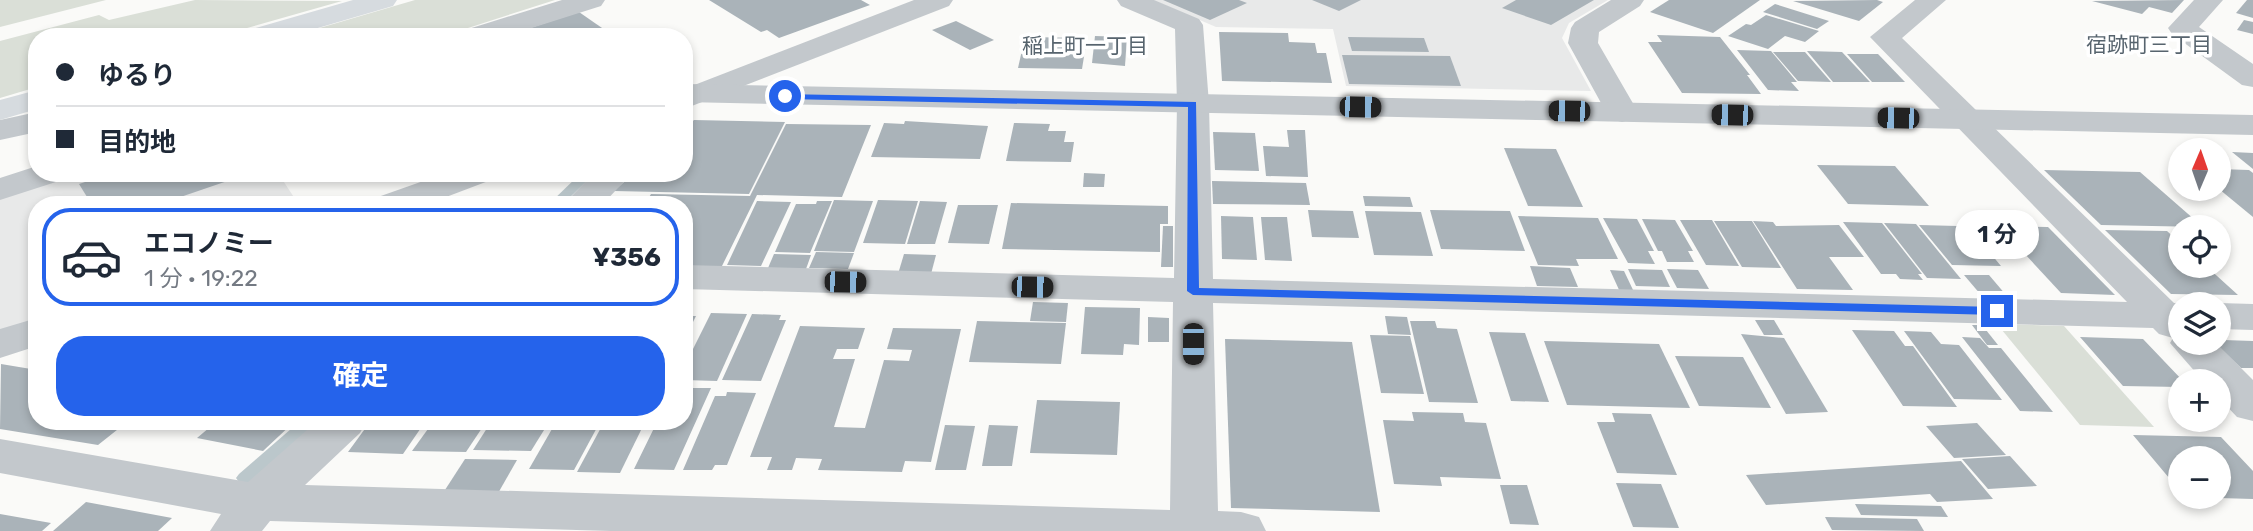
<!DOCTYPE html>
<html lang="ja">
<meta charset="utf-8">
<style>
body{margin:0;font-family:Rubik,"Noto Sans JP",sans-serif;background:#f2f2f3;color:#1f2937;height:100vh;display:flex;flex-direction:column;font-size:26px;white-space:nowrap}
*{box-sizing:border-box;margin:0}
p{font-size:23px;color:#747a83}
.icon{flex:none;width:38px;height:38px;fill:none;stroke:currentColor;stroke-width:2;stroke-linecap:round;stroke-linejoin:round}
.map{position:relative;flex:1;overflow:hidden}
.drawer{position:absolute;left:28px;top:196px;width:665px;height:234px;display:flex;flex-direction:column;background:#fff;border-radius:28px;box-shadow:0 4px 10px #0003}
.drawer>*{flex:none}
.hud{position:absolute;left:28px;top:28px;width:665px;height:154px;border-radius:28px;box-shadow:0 4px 10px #0003;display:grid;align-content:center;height:154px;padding:0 28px;background:#fff}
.needle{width:46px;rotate:2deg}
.tools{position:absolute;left:2168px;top:138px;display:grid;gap:14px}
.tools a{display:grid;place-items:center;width:63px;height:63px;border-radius:50%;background:#fff;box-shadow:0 4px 10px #0003;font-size:35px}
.end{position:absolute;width:32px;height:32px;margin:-16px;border:9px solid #2563eb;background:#fff;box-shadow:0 0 0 4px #fff}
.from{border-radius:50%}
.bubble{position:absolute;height:49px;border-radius:24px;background:#fff;box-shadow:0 4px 10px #0003;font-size:23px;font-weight:700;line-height:49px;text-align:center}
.car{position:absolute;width:21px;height:42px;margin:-21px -10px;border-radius:9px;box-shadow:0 0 5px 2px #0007;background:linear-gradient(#222 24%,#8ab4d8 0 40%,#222 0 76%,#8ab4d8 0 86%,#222 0)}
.hud b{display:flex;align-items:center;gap:24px;height:66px;font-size:26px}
.hud b+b{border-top:2px solid #e0e1e3}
.hud i{width:18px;height:18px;background:#1f2937}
ul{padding:12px 0 0;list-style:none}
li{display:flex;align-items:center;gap:21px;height:98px;margin:0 14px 10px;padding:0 14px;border:4px solid transparent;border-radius:28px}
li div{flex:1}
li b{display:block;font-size:26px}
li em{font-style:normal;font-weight:700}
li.selected{border-color:#2563eb}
li>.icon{width:63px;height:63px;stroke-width:1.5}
.button{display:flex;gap:14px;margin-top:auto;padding:14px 28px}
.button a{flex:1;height:80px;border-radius:28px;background:#2563eb;color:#fff;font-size:28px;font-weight:700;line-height:80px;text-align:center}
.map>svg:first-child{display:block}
.built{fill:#e8e9e9}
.green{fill:#dadfd7}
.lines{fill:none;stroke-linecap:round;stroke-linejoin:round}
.stream{fill:#bbc7cb;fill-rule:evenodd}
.building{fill:#aab3b9}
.minor{fill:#c3c8cc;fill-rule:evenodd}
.tertiary{fill:#c3c8cc;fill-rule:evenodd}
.secondary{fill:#d6dbdf;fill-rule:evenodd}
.route{fill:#2563eb}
.labels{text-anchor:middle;stroke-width:7;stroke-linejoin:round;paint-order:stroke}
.far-neighbourhood-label{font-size:21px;fill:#57646e;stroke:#fff}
</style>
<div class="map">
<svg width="2253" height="531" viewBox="0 0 2253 531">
<rect width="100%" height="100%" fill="#fafaf8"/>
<g class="built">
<path d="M1153,0h455l-39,23 -7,15 29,53 -245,-5 -13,-57 -117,-2z"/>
<path d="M76,173h211l-5,6 17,26h-262v115l-37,13v-136z"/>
</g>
<g class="green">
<path d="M0,0h106l-106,27z"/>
<path d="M195,0l147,1 -127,36h-178v50l-37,11v-57l99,-26 10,5z"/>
<path d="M415,0h140l-115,37h-151z"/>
<path d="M1997,324l67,2 90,101 -74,-2z"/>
</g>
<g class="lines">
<g class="stream">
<path d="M581,173h14l-33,32h-14z"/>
<path d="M299,422h18l-66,60 -6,2 -6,-2 -3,-4 3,-4z"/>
</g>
</g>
<g class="building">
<path d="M709,0h152l9,5 -91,33 -12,-8 -6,2z"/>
<path d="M1163,0h76l8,3 -37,17z"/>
<path d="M1312,0h49l-22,11z"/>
<path d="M1516,0h78l-43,25 -49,-17z"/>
<path d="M1669,0h91l-47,33 -63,-21z"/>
<path d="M1877,0l6,2 -24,19 -66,-20z"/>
<path d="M2184,0l-12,13 -23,-6 -7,7 -50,-13z"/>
<path d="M2247,0h6v18l-17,-5z"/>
<path d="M1775,4l54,17 -12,8 -54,-17z"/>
<path d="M579,12l36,25h-112z"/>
<path d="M1766,15l53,16 -14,11 -20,-6 -17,13 -40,-13 18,-12 5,1z"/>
<path d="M2244,20l9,2v12l-16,-4z"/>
<path d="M956,21l38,19 -24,10 -38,-20z"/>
<path d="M1219,32l69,1 1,9 26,1 2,10h9l6,30 -110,-2z"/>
<path d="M1657,35l63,2 30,38h-3l14,19 -79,-1 -34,-51h14z"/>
<path d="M1095,36l32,1 -2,29 -33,-3z"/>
<path d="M1025,37l62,1 -5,31 -64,-1z"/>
<path d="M1348,37l76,1 5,14 -77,-1z"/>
<path d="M1737,50l34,1 26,31h-6l8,9 -31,-1z"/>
<path d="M1807,51l35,1 28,30h-37z"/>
<path d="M1773,52h32l26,30 -33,-1z"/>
<path d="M1847,54h31l27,28h-33z"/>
<path d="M1342,55l108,1 11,30 -112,-2z"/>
<path d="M694,120l91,2 -36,72 -135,-3 20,-18h50v-44z"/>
<path d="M905,121l83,5 -8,33 -109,-2 13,-34 20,1z"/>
<path d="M1014,123l36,1 -2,7h18l-2,11h10l-3,20 -65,-1z"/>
<path d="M786,124l85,1 -29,72 -85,-2 -35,71h-38v-61h-40l7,-11 99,2z"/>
<path d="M1287,130h18l3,47 -42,-1 -3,-30 26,1z"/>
<path d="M1213,132l42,1 4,38 -44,-1z"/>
<path d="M1504,148l52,1 27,58 -55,-1z"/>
<path d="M2232,152l21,1v16z"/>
<path d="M1817,165l78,1 34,40 -81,-2z"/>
<path d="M2219,169l30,1 4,3v44l-34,-28z"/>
<path d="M2044,170l96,2 63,55 -102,-2z"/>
<path d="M112,173h136v1l-91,31h-65l-13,-21z"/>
<path d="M1084,173l21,1 -1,13h-21z"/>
<path d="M1212,181l94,2 4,22 -97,-1z"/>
<path d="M1363,196l47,1 3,10 -48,-1z"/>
<path d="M834,200l39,1 -19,51 -40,-1z"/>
<path d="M878,200l40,1 -13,43 -42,-1z"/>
<path d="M757,201l34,1 -30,64 -34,-1z"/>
<path d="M817,201h15l-22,52 -35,-1 21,-48h20z"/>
<path d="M920,201l27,1 -12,42h-28z"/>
<path d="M1011,203l157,3v18h-8v28l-158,-3z"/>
<path d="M958,205h40l-9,39 -41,-1z"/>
<path d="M1308,210l45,1 6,27 -47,-1z"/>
<path d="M1430,210l80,1 15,40 -84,-2z"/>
<path d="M1365,211l56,1 12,44 -59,-1z"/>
<path d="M1221,216l32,1 4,43 -35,-1z"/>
<path d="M1518,216l80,2 20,41h-42l3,7 -41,-1z"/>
<path d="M1261,217h26l5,44 -27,-1z"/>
<path d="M1603,218l34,1 17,32h-6l7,13 -27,-1z"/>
<path d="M1642,219l33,1 18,31h-5l6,11h-27l-5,-11h-4z"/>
<path d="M1680,220h32l27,46 -33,-1z"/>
<path d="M1714,221h38l29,47 -39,-1z"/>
<path d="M1753,221l20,1 3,4 63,-1 25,32h-35l24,33 -56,-1z"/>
<path d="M1843,222l39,1 40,51h-4l5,6 -23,-1 -4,-5h-15z"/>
<path d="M1884,223l32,1 45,55 -34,-1z"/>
<path d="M1919,225l77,2 25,27h-30l10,12 -49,-1z"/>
<path d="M1163,226h10v41h-12z"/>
<path d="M1999,226l49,1 67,68 -54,-2z"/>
<path d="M2105,230l62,1 13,12v23h26l32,29 -67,-1z"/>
<path d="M816,252l38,1 -6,16 -39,-1z"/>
<path d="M774,254l37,1 -5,14 -38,-1z"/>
<path d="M904,254l32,1 -5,19h-33z"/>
<path d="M1530,266l40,2 8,19 -41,-1z"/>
<path d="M1628,269l34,1 8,17 -34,-1z"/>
<path d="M1667,269l31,1 11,19 -32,-1z"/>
<path d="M1610,270l14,1 10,21h-14z"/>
<path d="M1964,275h25l17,20h-25z"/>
<path d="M1033,302l35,1 -2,19 -36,-1z"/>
<path d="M1085,307l55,1 -1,37 -15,-1 -1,11 -42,-1z"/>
<path d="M711,313l36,1 -30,67 -33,-1v-13z"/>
<path d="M752,314l29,1 -2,5h7l-25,61 -39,-1z"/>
<path d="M684,316h12l-12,24z"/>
<path d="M1385,316l22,1 4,18 -23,-1z"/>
<path d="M1148,317l21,1v24h-21z"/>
<path d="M1755,320h19l9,15h-19z"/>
<path d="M977,321l89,2 -5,41 -92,-2z"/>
<path d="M1410,321h25l2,7 20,1 21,74 -49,-1z"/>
<path d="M1972,325h10l16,20h-11z"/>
<path d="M800,326l65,2 -7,21h-21l-4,10h22l-21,68 31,1 19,-68 25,1 3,-11 -25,-1 6,-21 68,1 -30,133 -26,-1 -3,11 -84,-2 4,-11 -26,-1 -4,12h-25l5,-13h-22z"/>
<path d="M1852,330l42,1 11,15h8l44,61 -54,-1z"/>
<path d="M1904,331l27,1 10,12 18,1 43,55 -48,-1z"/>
<path d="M1489,332l36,1 24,69 -38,-1z"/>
<path d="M1741,334l43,4 44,74 -42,2z"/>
<path d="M1370,335l40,1 14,58 -43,-1z"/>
<path d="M1962,337l18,1 9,10h12l52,64 -33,-1z"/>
<path d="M2080,337l63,2 41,43h-4v5l-57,-1z"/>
<path d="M1225,339l127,3 28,170 -149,-4z"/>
<path d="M2223,340l30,1v27h-12l-22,-21z"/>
<path d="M1544,341l115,3 31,64 -123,-3z"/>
<path d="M1675,356l68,1 28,51 -72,-2z"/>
<path d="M1,364l36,6v52h90l-29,23 -98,-16z"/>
<path d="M684,388h27l-37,82 -40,-1 23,-47h27z"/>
<path d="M727,392l29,1 -29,72h-12l-3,5h-29l32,-74h11z"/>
<path d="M1037,400l83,2 -3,53 -87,-2z"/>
<path d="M1412,412l51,1 2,9 21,1 15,56 -61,-2 2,9 -48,-2 -11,-64 31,1z"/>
<path d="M1612,413l39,1 26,61 -60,-2 -20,-51h18z"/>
<path d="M216,422h78l-31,29 -66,-13z"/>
<path d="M379,422h46l-22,32 -55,-2 19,-26h8z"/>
<path d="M433,422h53l-20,30 -54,-1z"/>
<path d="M491,422h58l-18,29 -58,-1z"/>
<path d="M556,422h44l-26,48 -45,-1z"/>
<path d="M604,422h41l-25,51 -43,-1z"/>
<path d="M1977,423l29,32 -52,3 -28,-32z"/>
<path d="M945,425l30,1 -9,44h-31z"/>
<path d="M989,425l29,1 -6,40h-30z"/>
<path d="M2133,435l88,2 32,34v28l-34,-1v-40h-39v33z"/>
<path d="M2010,456l27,30 -49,3 -26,-30z"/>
<path d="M465,459l52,1 -20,35 -54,-2z"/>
<path d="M1961,461l32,38 -56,3 -7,-8 -164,11 -20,-30z"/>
<path d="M1616,483l45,1 18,44 -46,-1z"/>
<path d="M1500,485h27l12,40 -29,-1z"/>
<path d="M86,502l86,16 -14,13h-105z"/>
<path d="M1855,504l86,2 7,11 -87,-2z"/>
<path d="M0,514l51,9 -9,8h-42z"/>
<path d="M1825,517l92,2 7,12 -92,-1z"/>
</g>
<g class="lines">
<g class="minor">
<path d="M562,0h43l-4,6 -98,31h-45l4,-6z"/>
<path d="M914,0h39l-4,6 -265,103v-20z"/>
<path d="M1117,0h37l45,19 4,6 6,79 4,175 914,23 -257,-265 45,-37h31l-44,38 272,265 11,1h-5v39h36l37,37v41l-16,-4 -18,-19v-16h-15l-34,-39 3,-5 -14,-4 -6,-6 -940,-25 5,208 23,1 18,5 7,14h-655l-341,-10 -8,10h-52l11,-17 -221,-41v-34l248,43 68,-60h50l-6,11 -55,52 865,25 3,-208 -489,-13v-24l490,13 3,-174 -2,-75 -54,-23z"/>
<path d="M1611,0h33l-4,6 -41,26 -1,11 40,69 -5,7 -11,3 -11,-3 -5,-7 -38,-69 3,-15 4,-6z"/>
<path d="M2194,0h29l-24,27 54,37v23l-11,-2 -70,-51 -4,-6z"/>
<path d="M37,112v20l-37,8v-20z"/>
<path d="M37,166v7h30l-5,7 -62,20v-22z"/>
<path d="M446,173h50l-5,7 -66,25h-52l5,-8z"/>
<path d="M594,173h38l-30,32h-39z"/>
<path d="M2219,303l34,1v26l-34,-1v-25h-5z"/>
<path d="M37,318v28l-37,12v-29z"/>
</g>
<path class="tertiary" d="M684,84l1569,31v20l-1569,-33z"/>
<g class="secondary">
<path d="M353,0h44l-4,6 -106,31h-46l4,-6z"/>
<path d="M37,90v19l-37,11v-20z"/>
</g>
</g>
<path class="route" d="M782,94l414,8 3,186 798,19 6,4 -6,4 -804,-20 -6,-4 1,-184 -403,-8 -3,-1z"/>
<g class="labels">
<g class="far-neighbourhood-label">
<text x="2149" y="52">宿跡町三丁目</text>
<text x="1085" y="53">稲上町一丁目</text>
</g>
</g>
</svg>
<div class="tools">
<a><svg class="needle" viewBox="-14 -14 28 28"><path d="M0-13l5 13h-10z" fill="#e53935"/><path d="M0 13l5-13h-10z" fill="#747a83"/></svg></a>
<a><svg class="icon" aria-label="locate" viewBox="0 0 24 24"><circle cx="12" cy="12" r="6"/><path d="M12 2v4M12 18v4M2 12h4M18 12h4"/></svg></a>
<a><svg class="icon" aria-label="layers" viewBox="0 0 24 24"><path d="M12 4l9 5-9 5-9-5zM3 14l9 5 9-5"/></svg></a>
<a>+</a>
<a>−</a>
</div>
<i class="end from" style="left:785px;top:96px"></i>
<i class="end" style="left:1997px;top:311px"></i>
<div class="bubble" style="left:1955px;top:210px;width:84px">1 分</div>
<i class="car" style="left:1360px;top:107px;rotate:91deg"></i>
<i class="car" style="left:1569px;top:111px;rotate:271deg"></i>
<i class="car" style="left:1732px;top:115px;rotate:271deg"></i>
<i class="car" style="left:1898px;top:118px;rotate:271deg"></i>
<i class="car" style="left:845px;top:282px;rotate:91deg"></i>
<i class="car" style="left:1032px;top:287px;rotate:91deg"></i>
<i class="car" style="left:1193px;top:344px;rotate:180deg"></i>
<div class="hud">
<b><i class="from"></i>ゆるり</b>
<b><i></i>目的地</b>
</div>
<section class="drawer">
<ul>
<li class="selected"><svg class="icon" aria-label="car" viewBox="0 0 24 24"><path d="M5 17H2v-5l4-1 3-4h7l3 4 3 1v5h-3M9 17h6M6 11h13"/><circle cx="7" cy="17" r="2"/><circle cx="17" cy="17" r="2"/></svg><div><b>エコノミー</b><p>1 分 · 19:22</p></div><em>¥356</em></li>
</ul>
<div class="button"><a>確定</a></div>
</section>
</div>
